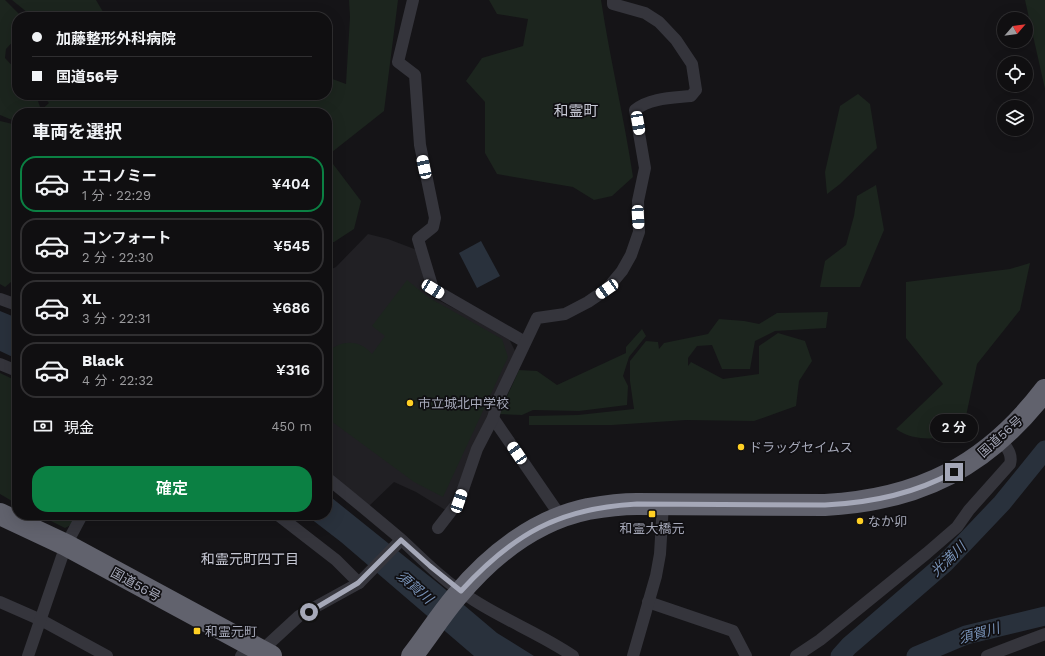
<!DOCTYPE html>
<html lang="ja">
<meta charset="utf-8">
<style>
body{margin:0;font-family:"Work Sans","Noto Sans JP",sans-serif;background:#19181a;color:#f1f3f6;height:100vh;display:flex;flex-direction:column;font-size:15px;white-space:nowrap}
*{box-sizing:border-box;margin:0}
p{font-size:13px;color:#9c9c9f}
.icon{flex:none;width:22px;height:22px;fill:none;stroke:currentColor;stroke-width:2;stroke-linecap:round;stroke-linejoin:round}
.map{position:relative;flex:1;overflow:hidden}
.side{position:absolute;left:12px;top:108px;width:320px;height:412px;display:flex;flex-direction:column;background:#100f11;border-radius:16px;box-shadow:0 4px 16px #0002,0 0 0 1px #302f31}
.side>*{flex:none}
.banner{position:absolute;left:12px;top:12px;width:320px;height:88px;border-radius:16px;box-shadow:0 4px 16px #0002,0 0 0 1px #302f31;display:grid;align-content:center;height:88px;padding:0 20px;background:#100f11}
.needle{width:26px;rotate:62deg}
.controls{position:absolute;left:997px;top:12px;display:grid;gap:8px}
.controls a{display:grid;place-items:center;width:36px;height:36px;border-radius:50%;background:#100f11;box-shadow:0 4px 16px #0002,0 0 0 1px #302f31;font-size:20px}
.end{position:absolute;width:18px;height:18px;margin:-9px;border:5px solid #a5a8b8;background:#111;box-shadow:0 0 0 2px #111}
.from{border-radius:50%}
.bubble{position:absolute;height:28px;border-radius:14px;background:#100f11;box-shadow:0 4px 16px #0002,0 0 0 1px #302f31;font-size:13px;font-weight:600;line-height:28px;text-align:center}
.car{position:absolute;width:12px;height:24px;margin:-12px -6px;border-radius:5px;box-shadow:0 0 3px 1px #0007;background:linear-gradient(#fff 24%,#345 0 40%,#fff 0 76%,#345 0 86%,#fff 0)}
.banner b{display:flex;align-items:center;gap:14px;height:38px;font-size:15px}
.banner b+b{border-top:1px solid #302f31}
.banner i{width:10px;height:10px;background:#f1f3f6}
ul{padding:0;list-style:none}
li{display:flex;align-items:center;gap:12px;height:56px;margin:0 8px 6px;padding:0 12px;border:2px solid #302f31;border-radius:16px}
li div{flex:1}
li b{display:block;font-size:15px}
li em{font-style:normal;font-weight:600}
li.active{border-color:#0b8043}
li>.icon{width:36px;height:36px;stroke-width:1.5}
h2{padding:0 20px;font-size:18px;line-height:48px}
.pay{display:flex;align-items:center;gap:10px;height:44px;padding:0 20px;font-size:15px}
.pay p{margin-inline-start:auto}
.button{display:flex;gap:8px;margin-top:auto;padding:8px 20px}
.button a{flex:1;height:46px;border-radius:16px;background:#0b8043;color:#fff;font-size:16px;font-weight:600;line-height:46px;text-align:center}
.map>svg:first-child{display:block}
.built{fill:#212024}
.green{fill:#1c251e}
.water{fill:#29313c}
.lines{fill:none;stroke-linecap:round;stroke-linejoin:round}
.river{stroke:#29313c;stroke-width:19}
.street{stroke:#35353c;stroke-width:12}
.highway{stroke:#61626d;stroke-width:22}
.route{stroke:#a5a8b8;stroke-width:5}
.poi-dot{fill:#ffd024;stroke:#100f12;stroke-width:1.5}
.labels{text-anchor:middle;stroke-width:3.5;stroke-linejoin:round;paint-order:stroke}
.poi-label{font-size:13px;fill:#a5a8b8;stroke:#100f12;text-anchor:start}
.street-label{font-size:13px;fill:#a5a8b8;stroke:#100f12}
.neighbourhood-label{font-size:14px;fill:#c6c8d4;stroke:#100f12}
.water-label{font-size:14px;font-style:italic;fill:#7892b7;stroke:#100f12}
.quarter-label{font-size:15px;fill:#c6c8d4;stroke:#100f12}
</style>
<div class="map">
<svg width="1045" height="656" viewBox="0 0 1045 656">
<rect width="100%" height="100%" fill="#151417"/>
<path class="built" d="M368,234l20,5 29,11 10,44 81,43 8,16 -61,147 -8,11 -31,-19 -22,-10 -25,24 -42,-35v-200l9,-4z"/>
<g class="green">
<path d="M0,0h5l17,17h-5v20l-11,12 -1,9 12,13v24h19l4,12 -7,6h-16v9l-17,-7z"/>
<path d="M12,0h84l10,17h-73z"/>
<path d="M349,0h49l-14,111 -57,45 34,45 -7,28 -20,13 -7,1v-130h-289l11,-10 -7,-8h285v-18l19,7 4,-67z"/>
<path d="M489,0h112c9,59 23,117 32,177l-21,19 -18,4 -21,-13 -76,-13 -12,-21v-51l-19,-21 16,-23 41,-12 5,-27 -31,-5z"/>
<path d="M1025,0h20v89l-18,-80z"/>
<path d="M858,94l12,10 7,44 -37,36 -13,10 -2,-22 15,-66z"/>
<path d="M0,121l17,4v152l-12,10 -5,-3z"/>
<path d="M876,185l8,45 -24,57h-40l5,-26 21,-16 8,-29 3,-20z"/>
<path d="M1030,263l-10,47 -43,54 -15,71c-23,3 -46,8 -66,-6l47,-45 -37,-46v-56l104,-13z"/>
<path d="M407,280l21,17 74,42 6,18 -65,140 -29,-15 -87,-64v-66c15,-12 32,-13 45,2l13,-18 -13,-10z"/>
<path d="M828,312l-2,16 -51,3 -20,10 -5,28h-28l-10,-24 -15,1 -9,12v8l3,-4 32,17 36,-5v-28l19,-13 27,8 7,20 -13,20 -3,25 -42,15 -68,-1 -74,5h-83v-9l49,-1 56,-6 -4,-28v-20l16,-20 12,1 1,7 5,-6 44,-9 11,-15 25,2 15,3 18,-11z"/>
<path d="M642,329l4,7 -17,21 -6,19 5,10 -1,19 -48,6 -46,-1 -11,5 -23,-1 20,-44 18,1 20,14 69,-32v-6z"/>
<path d="M0,373l17,8v123l-17,-10z"/>
<path d="M39,515h38l-6,10 -6,3z"/>
</g>
<g class="water">
<path d="M481,241l19,35 -23,12 -18,-35z"/>
<path d="M0,311l17,7v41l-17,-8z"/>
<path d="M327,494l112,90 58,49 37,23h-60l-133,-114 -35,-27h21z"/>
</g>
<g class="lines">
<g class="river">
<path d="M840,656l9,-10 96,-83 57,-60 43,-53"/>
<path d="M916,656l50,-21 79,-19"/>
</g>
<g class="street">
<path d="M413,0l-15,62 17,13 5,70 15,73 -2,9 -15,12 15,50 92,53"/>
<path d="M0,299l17,6"/>
<path d="M0,364l17,7"/>
<path d="M493,418l68,99"/>
<path d="M327,478c25,20 50,41 75,62 22,21 44,43 70,59 32,21 69,35 101,57"/>
<path d="M278,515l58,45 23,23"/>
<path d="M438,528l21,-27 18,-52 16,-31 5,-18 39,-82 28,-4 23,-12 19,-13 15,-18 9,-16 8,-23 -1,-31 7,-33 -10,-58c15,-12 37,-12 56,-14l5,-6 -4,-26 -16,-24 -17,-18 -14,-9 -32,-9v-4"/>
<path d="M0,602l41,18 66,36"/>
<path d="M648,602l85,29 13,25"/>
<path d="M261,651l38,-35 60,-33 42,-43"/>
<path d="M28,656l38,-111 16,-30"/>
<path d="M241,656l8,-11"/>
<path d="M633,656l23,-80 4,-22 3,-50"/>
<path d="M796,656l24,-16 107,-87 30,-26 12,-17 41,-46c3,-10 -4,-17 -9,-25"/>
<path d="M987,656l58,-22"/>
</g>
<g class="highway">
<path d="M0,514l66,31 205,111"/>
<path d="M412,656c15,-19 28,-40 44,-59 34,-41 79,-77 132,-88 17,-3 33,-5 49,-5l188,1c94,-5 162,-39 220,-115"/>
</g>
</g>
<g class="lines">
<path class="route" d="M309,612l49,-29 43,-43 29,26 31,25c52,-57 98,-83 176,-87l188,1c44,-2 89,-11 129,-33"/>
</g>
<g class="poi-dot">
<circle cx="410" cy="403" r="4"/>
<circle cx="741" cy="447" r="4"/>
<rect x="648" y="510" width="8" height="8" rx="2"/>
<circle cx="860" cy="521" r="4"/>
<rect x="193" y="627" width="8" height="8" rx="2"/>
</g>
<g class="labels">
<g class="poi-label">
<text x="418" y="408">市立城北中学校</text>
<text x="749" y="452">ドラッグセイムス</text>
<text x="868" y="526">なか卯</text>
<text x="652" y="533" text-anchor="middle">和霊大橋元</text>
<text x="205" y="636">和霊元町</text>
</g>
<g class="street-label">
<text transform="translate(1000 436) rotate(-42)" y="5">国道56号</text>
<text transform="translate(136 584) rotate(29)" y="5">国道56号</text>
</g>
<g class="neighbourhood-label">
<text x="250" y="564">和霊元町四丁目</text>
</g>
<g class="water-label">
<text transform="translate(948 559) rotate(-44)" y="5">光満川</text>
<text transform="translate(415 587) rotate(41)" y="5">須賀川</text>
<text transform="translate(979 633) rotate(-16)" y="5">須賀川</text>
</g>
<g class="quarter-label">
<text x="576" y="116">和霊町</text>
</g>
</g>
</svg>
<div class="controls">
<a><svg class="needle" viewBox="-14 -14 28 28"><path d="M0-13l5 13h-10z" fill="#e53935"/><path d="M0 13l5-13h-10z" fill="#9c9c9f"/></svg></a>
<a><svg class="icon" aria-label="locate" viewBox="0 0 24 24"><circle cx="12" cy="12" r="6"/><path d="M12 2v4M12 18v4M2 12h4M18 12h4"/></svg></a>
<a><svg class="icon" aria-label="layers" viewBox="0 0 24 24"><path d="M12 4l9 5-9 5-9-5zM3 14l9 5 9-5"/></svg></a>
</div>
<i class="end from" style="left:309px;top:612px"></i>
<i class="end" style="left:954px;top:472px"></i>
<div class="bubble" style="left:930px;top:414px;width:48px">2 分</div>
<i class="car" style="left:638px;top:123px;rotate:170deg"></i>
<i class="car" style="left:424px;top:167px;rotate:348deg"></i>
<i class="car" style="left:638px;top:217px;rotate:177deg"></i>
<i class="car" style="left:433px;top:289px;rotate:122deg"></i>
<i class="car" style="left:607px;top:289px;rotate:236deg"></i>
<i class="car" style="left:517px;top:453px;rotate:326deg"></i>
<i class="car" style="left:459px;top:501px;rotate:19deg"></i>
<div class="banner">
<b><i class="from"></i>加藤整形外科病院</b>
<b><i></i>国道56号</b>
</div>
<section class="side">
<h2>車両を選択</h2>
<ul>
<li class="active"><svg class="icon" aria-label="car" viewBox="0 0 24 24"><path d="M5 17H2v-5l4-1 3-4h7l3 4 3 1v5h-3M9 17h6M6 11h13"/><circle cx="7" cy="17" r="2"/><circle cx="17" cy="17" r="2"/></svg><div><b>エコノミー</b><p>1 分 · 22:29</p></div><em>¥404</em></li>
<li><svg class="icon" aria-label="car" viewBox="0 0 24 24"><path d="M5 17H2v-5l4-1 3-4h7l3 4 3 1v5h-3M9 17h6M6 11h13"/><circle cx="7" cy="17" r="2"/><circle cx="17" cy="17" r="2"/></svg><div><b>コンフォート</b><p>2 分 · 22:30</p></div><em>¥545</em></li>
<li><svg class="icon" aria-label="car" viewBox="0 0 24 24"><path d="M5 17H2v-5l4-1 3-4h7l3 4 3 1v5h-3M9 17h6M6 11h13"/><circle cx="7" cy="17" r="2"/><circle cx="17" cy="17" r="2"/></svg><div><b>XL</b><p>3 分 · 22:31</p></div><em>¥686</em></li>
<li><svg class="icon" aria-label="car" viewBox="0 0 24 24"><path d="M5 17H2v-5l4-1 3-4h7l3 4 3 1v5h-3M9 17h6M6 11h13"/><circle cx="7" cy="17" r="2"/><circle cx="17" cy="17" r="2"/></svg><div><b>Black</b><p>4 分 · 22:32</p></div><em>¥316</em></li>
</ul>
<div class="pay"><svg class="icon" aria-label="cash" viewBox="0 0 24 24"><path d="M3 7h18v10H3z"/><circle cx="12" cy="12" r="2"/></svg>現金<p>450 m</p></div>
<div class="button"><a>確定</a></div>
</section>
</div>
